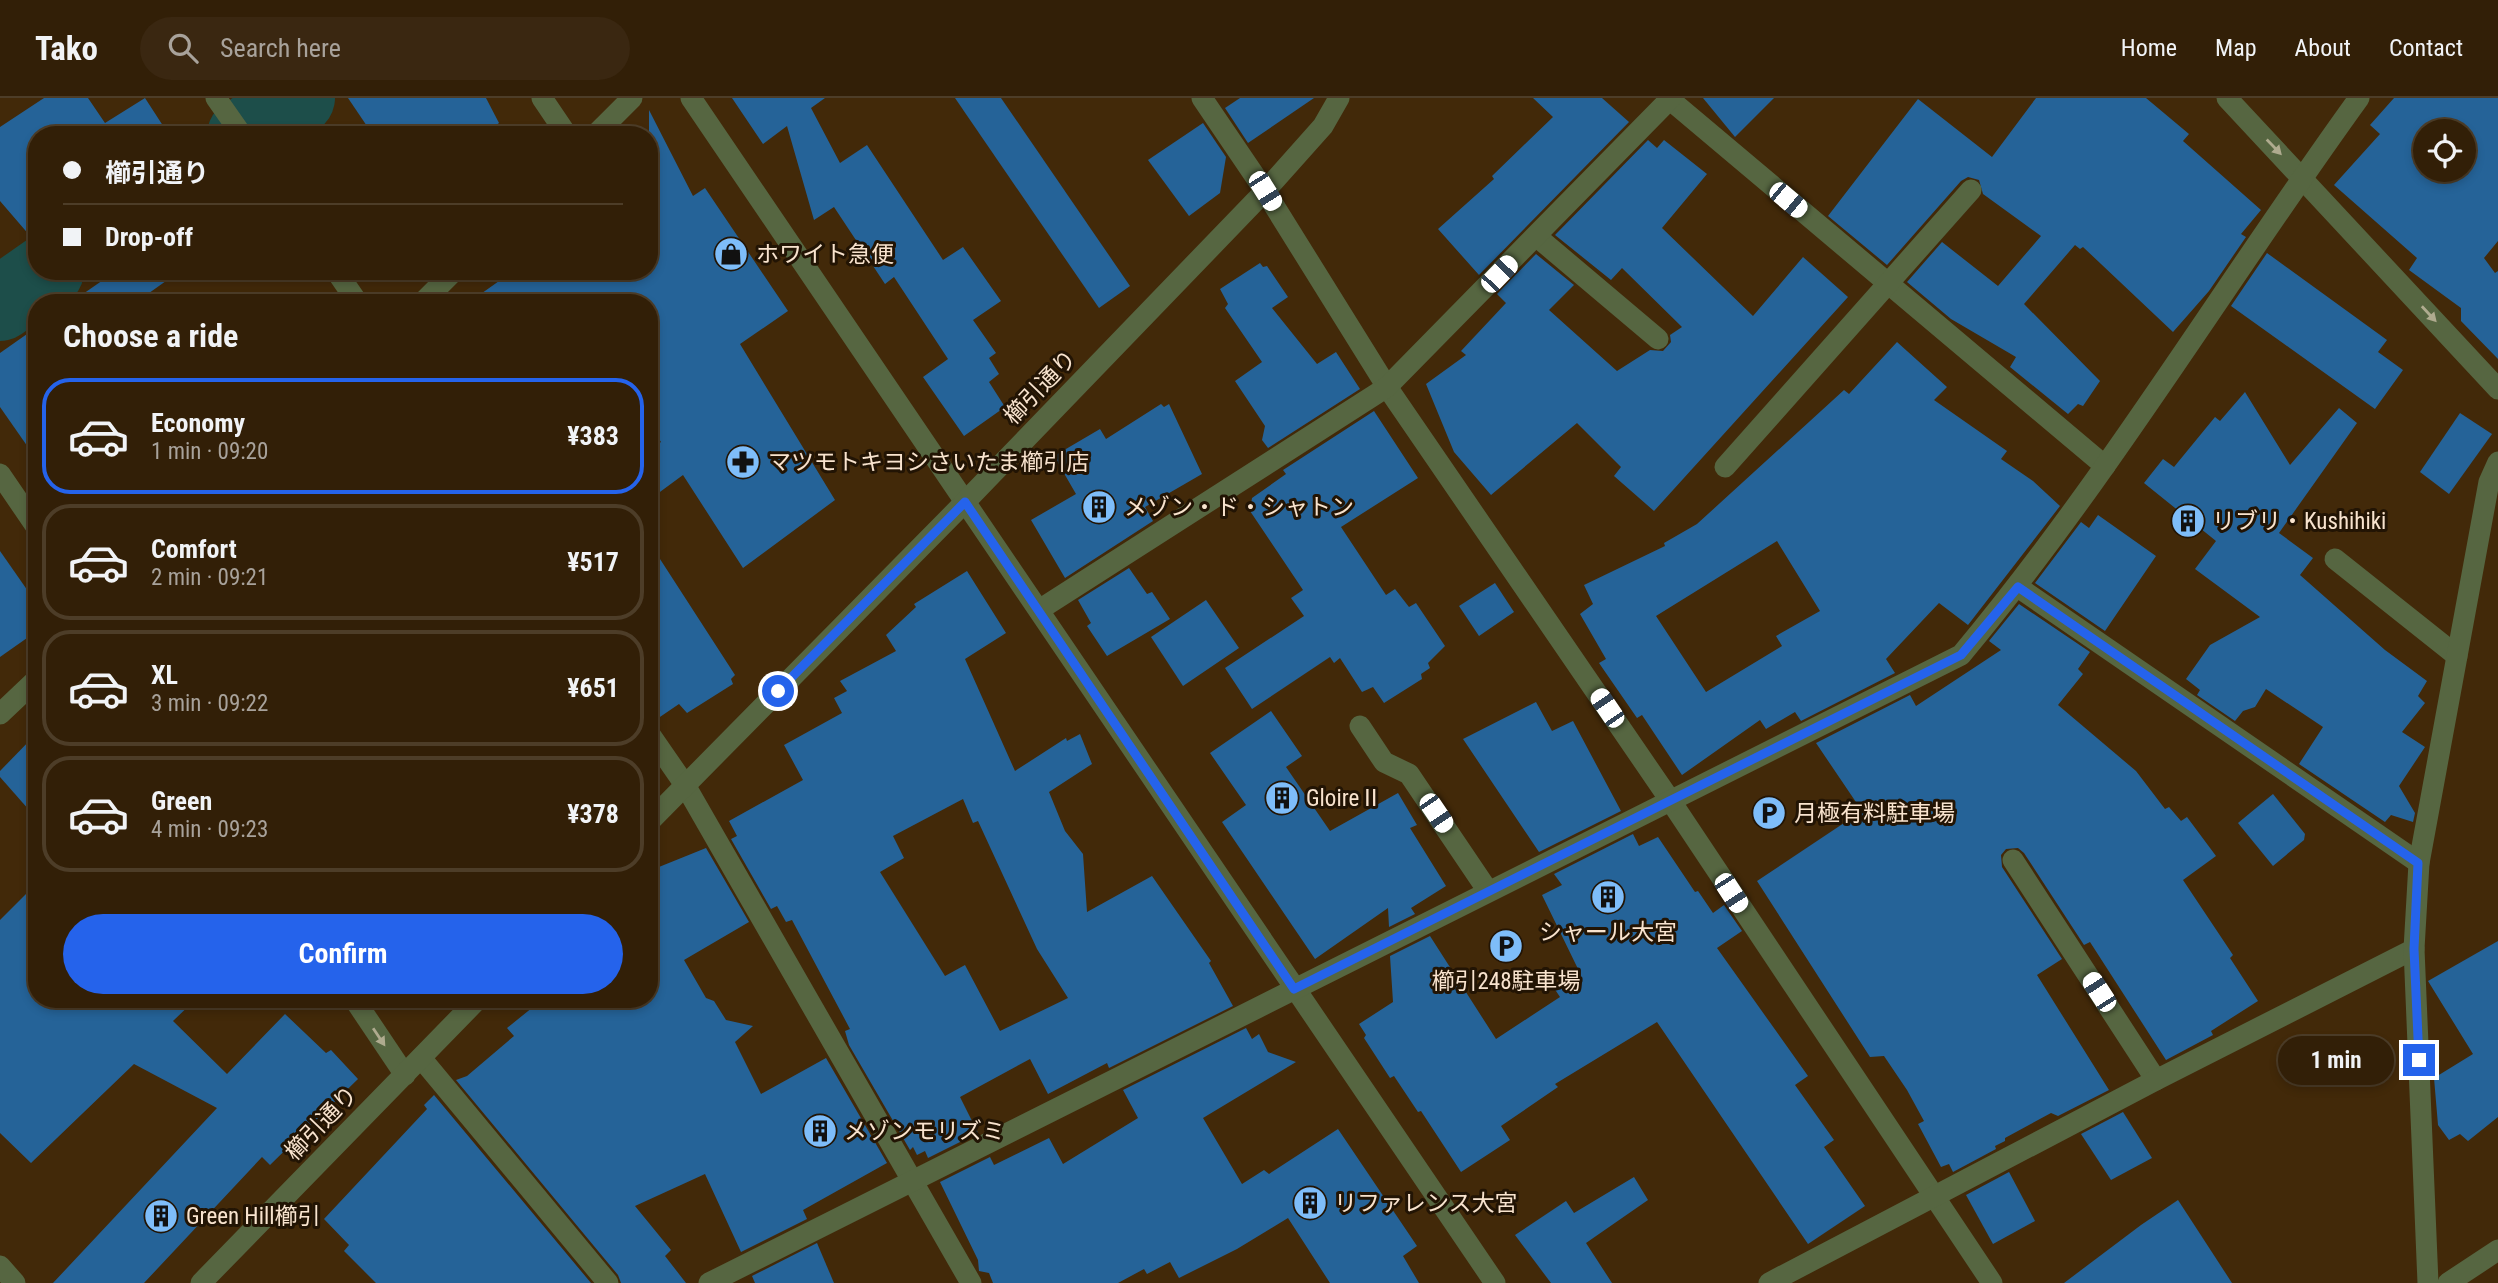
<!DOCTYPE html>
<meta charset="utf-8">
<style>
body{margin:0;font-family:"Roboto Condensed","Noto Sans JP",sans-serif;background:#3a2711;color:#f1f3f6;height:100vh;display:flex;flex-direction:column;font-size:26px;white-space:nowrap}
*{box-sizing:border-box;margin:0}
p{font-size:23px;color:#a8a29b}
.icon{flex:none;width:38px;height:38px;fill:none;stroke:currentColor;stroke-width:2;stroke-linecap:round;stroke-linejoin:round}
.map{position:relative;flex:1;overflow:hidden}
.drawer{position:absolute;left:28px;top:196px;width:630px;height:714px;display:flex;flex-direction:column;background:#321f07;border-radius:28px;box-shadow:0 4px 10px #0003,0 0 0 2px #4d3d28}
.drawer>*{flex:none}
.banner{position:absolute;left:28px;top:28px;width:630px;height:154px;border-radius:28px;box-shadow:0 4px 10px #0003,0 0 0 2px #4d3d28;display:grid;align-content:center;height:154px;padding:0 35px;background:#321f07}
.tools{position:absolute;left:2413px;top:21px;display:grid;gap:14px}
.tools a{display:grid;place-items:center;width:63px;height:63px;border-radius:50%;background:#321f07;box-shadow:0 4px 10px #0003,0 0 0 2px #4d3d28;font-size:35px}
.end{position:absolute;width:32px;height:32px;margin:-16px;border:9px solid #2563eb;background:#fff;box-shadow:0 0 0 4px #fff}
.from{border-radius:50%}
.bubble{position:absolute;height:49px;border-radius:24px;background:#321f07;box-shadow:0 4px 10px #0003,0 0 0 2px #4d3d28;font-size:23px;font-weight:700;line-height:49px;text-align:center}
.car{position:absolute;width:21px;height:42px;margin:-21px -10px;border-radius:9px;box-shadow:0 0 5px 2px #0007;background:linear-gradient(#fff 24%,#345 0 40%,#fff 0 76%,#345 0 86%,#fff 0)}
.banner b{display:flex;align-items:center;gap:24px;height:66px;font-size:26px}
.banner b+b{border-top:2px solid #4d3d28}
.banner i{width:18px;height:18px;background:#f1f3f6}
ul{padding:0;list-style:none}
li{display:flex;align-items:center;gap:21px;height:116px;margin:0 14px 10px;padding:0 21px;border:4px solid #4d3d28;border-radius:28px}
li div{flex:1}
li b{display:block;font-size:26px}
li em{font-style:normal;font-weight:700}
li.on{border-color:#2563eb}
li>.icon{width:63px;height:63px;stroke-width:1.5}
h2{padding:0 35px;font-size:32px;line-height:84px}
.cta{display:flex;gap:14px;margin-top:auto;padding:14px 35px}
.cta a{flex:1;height:80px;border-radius:42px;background:#2563eb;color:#fff;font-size:28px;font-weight:700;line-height:80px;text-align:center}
header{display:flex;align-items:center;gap:42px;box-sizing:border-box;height:98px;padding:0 35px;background:#321f07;border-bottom:2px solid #4d3d28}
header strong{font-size:33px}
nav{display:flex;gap:38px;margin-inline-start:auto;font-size:24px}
.search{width:490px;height:63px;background:#3a2711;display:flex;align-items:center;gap:18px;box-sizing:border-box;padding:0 24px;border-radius:38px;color:#a8a29b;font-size:26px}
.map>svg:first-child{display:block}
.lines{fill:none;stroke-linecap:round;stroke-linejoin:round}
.river{stroke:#1d4e4a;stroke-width:74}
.building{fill:#256398;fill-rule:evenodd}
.minor{stroke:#566641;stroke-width:21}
.oneway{fill:#afab8f}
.route{stroke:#2563eb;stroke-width:9}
.labels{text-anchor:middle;stroke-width:6;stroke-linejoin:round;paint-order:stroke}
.poi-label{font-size:23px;fill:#f8e3ce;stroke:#221404;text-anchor:start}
.street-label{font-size:23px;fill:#f8e3ce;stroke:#221404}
</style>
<header>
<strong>Tako</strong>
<div class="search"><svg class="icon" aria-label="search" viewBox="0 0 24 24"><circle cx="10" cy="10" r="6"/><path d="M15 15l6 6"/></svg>Search here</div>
<nav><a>Home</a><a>Map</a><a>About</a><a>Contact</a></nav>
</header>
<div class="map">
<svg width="2498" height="1185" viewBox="0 0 2498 1185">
<rect width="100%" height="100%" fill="#422909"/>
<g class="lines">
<g class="river">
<path d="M244,37l54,-37"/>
<path d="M0,206l47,-33"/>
</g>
</g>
<g class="building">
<path d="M44,0h44l17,25 40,-25 24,37h-132v109l-37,-43v-74z"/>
<path d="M348,0h138l13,25 -16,12h-110z"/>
<path d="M732,0h93l-14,10 29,55 27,-18 76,115 20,-13 38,54 -28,19 23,33 -7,5 10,16 -10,8 16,25 -41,29 -41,-59 25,-18 -54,-82 -9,7 -51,-77 -20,13 -27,-94 -24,18z"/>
<path d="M955,0h46l129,188 -31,22z"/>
<path d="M1240,0h74l-66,45 -23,-35z"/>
<path d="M1533,0h69l27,24 -150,153 -41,-46 56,-50 -2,-3 61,-59z"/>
<path d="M1703,0h71l-39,39z"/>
<path d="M2036,0h110l43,36 -6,7 78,69 -20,24 5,3 -37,54 -36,41 -90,-85 -3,2 -5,-4 -51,59 76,77 -17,25 -5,-2 -10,10 -58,-47 6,-10 -65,-38 -44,-37 35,-40 56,44 43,-50 -58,-42 -4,-14 -11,-3 -7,4 -74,84 -59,-49 90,-117 74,58z"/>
<path d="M2394,0h104v143l-14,17 11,15 3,-2v88l-37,-38v-13l-52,-38 8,-12 -83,-73 46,-51 -10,-9zM2426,33h38v39h-38z"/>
<path d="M649,12l44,86 12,-8 83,123 -48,33 95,156 -92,68 -60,-93 -34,25v-50l12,-8 -12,-18v-121h-181l45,-32h136z"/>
<path d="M1203,25l23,34 -6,36 -31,23 -41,-56z"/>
<path d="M1648,42l9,8 7,-8 43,34 -45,54 91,88 50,-59 45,40 -194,214 -40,-35 7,-9 -44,-44 -86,72 -37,-43 -28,-68 40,-29 -5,-4 45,-48 -9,-9 39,-40 38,31 -25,25 68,61 33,-21 13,1 8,-9 -1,-7 12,-8 -60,-59 -11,12 -56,-45z"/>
<path d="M2267,155l120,87 -9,12 25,18 -28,39 -144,-103z"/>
<path d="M1260,165l3,4 4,-1 21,31 -16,11 45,56 19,-12 24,37 -92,59 -6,-8 3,-14 -30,-45 27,-19 -37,-54 3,-4 -8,-15z"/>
<path d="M116,173h64l-45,32h-65z"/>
<path d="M37,229v133l-37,-53v-54z"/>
<path d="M1897,244l50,45 -13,13 73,51 -6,8 32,22 27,25 -92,119 -29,-22 -53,56 9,14 -94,48 -6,-9 -29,17 -6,-9 -78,55 -40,-60 -5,3 -38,-55 7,-4 -26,-45 13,-10 -9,-19 81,-39 -1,-3 33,-19 147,-134 5,4zM1777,443l43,70 -44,25 6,10 -76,46 -50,-76z"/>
<path d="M2245,294l45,73 49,-57 18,15 -78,110 34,25 -13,17 85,75 42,31 -9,15 7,7 -23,29 23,15 -26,39 16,27 -2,9 -22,-7 -6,7 -86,-58 24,-37 -57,-38 -11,18 -12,4 -8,10 -38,-26 3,-5 -14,-11 24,-34 50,-28 -65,-48 21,-28 -72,-58 19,-24 11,8 41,-50 5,4z"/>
<path d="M1161,306l3,3 5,-3 33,70 -57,33 8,14 -88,57 -34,-58 45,-26 -22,-38 46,-27 6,10z"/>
<path d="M1374,313l44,67 -77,49 45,68 9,-6 14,18 7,-4 29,43 -17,17 2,5 -9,6 1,5 -38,24 -11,-16 -11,5 -22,-34 -6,5 -4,-6 -78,52 -27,-41 79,-52 -13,-18 12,-8 -53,-79 2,-13 34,-24 -3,-4z"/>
<path d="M2460,315l32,21 -43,60 -29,-22z"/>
<path d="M2098,417l58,41 -51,75 -70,-48 46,-61 8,6z"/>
<path d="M649,444l86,133 -4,4 2,5 -46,29 -8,-9 -25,17 -5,-1z"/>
<path d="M0,453l37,53v27l-37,26z"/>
<path d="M1129,470l18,26 5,-2 18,27 -63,37 -20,-30 4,-3 -13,-23z"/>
<path d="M967,473l39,62 -41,26 50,112 51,-33 1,3 13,-7 12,30 -43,28 16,39 18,23 4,58 65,-36 59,85 -2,2 24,43 -124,62 -2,-5 -59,31 -18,-35 -70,38 18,36 -50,25 -3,-7 -8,4 -4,-8 -3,3 -61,-105 -4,-14 5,-2 -58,-109 -6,2 -9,-16 -6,3 -40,-70 6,-3 -8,-15 74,-41 -19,-35 58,-32 -8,-15 13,-7 -7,-10 56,-30 -10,-16 30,-28 -2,-3zM963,701l10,24 5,-2 59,128 31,49 -68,33 -35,-66 -20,11 -65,-104 24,-14 -11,-22z"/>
<path d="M1495,485l19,29 -35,24 -20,-30z"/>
<path d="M1206,502l33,48 -56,38 -32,-49z"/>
<path d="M2019,506l71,48 -12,17 5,5 -25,31 78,66 29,38 4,-2 12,14 6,-4 29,39 -33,24 50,75 -3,3 28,43 -47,30 2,4 -47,25 -76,-118 -6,3 -60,-92 -6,-5 -12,1 -5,6 1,12 60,92 -25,16 72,115 -51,26 -7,-3 -46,25v3l-10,5 1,3 -43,23 -4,-8 -8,3 -23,-43 6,-3 -17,-31 -23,-34 -14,1 -113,-176 105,-70 -46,-68 94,-48 6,11 85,-56 -12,-9z"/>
<path d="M1536,604l16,29 21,-10 48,90 -82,41 -76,-113z"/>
<path d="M1271,613l31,45 -16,11 44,64 68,-38 19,32 -7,3 36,58 -35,22 4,6 -26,13 -1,-19 -73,51 -93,-137 24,-17 -36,-52z"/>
<path d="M37,635v86l-37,-42v-6z"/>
<path d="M2273,696l32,40 -1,6 -31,26 -35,-43z"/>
<path d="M1633,736l6,12 19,-9 37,55 3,-1 15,22 11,-8 18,26 -25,17 91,128 -13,9 39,55 -10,7 41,59 -57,38 -151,-222 -102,62 3,3 -57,39 9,14 -49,32 -40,-61 -3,1 -24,-36 -4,2 -26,-40 2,-3 -7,-11 34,-22 -3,-46 40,-20 66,103 64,-42 -6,-9 25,-17 -37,-76 20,-10 -8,-11z"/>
<path d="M706,750l43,74 -65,38 22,38 8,3 12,19 27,6 -18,16 26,52 65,-36 61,105 -84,47 4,9 -66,33 -36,-78 -70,32 36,44 -6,6 21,27h-65l-3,-8 -162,-195 11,-4 47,-40 -7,-8 36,-29h106v-128z"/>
<path d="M37,785v116h159l-23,22 54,53 58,-60 41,39 5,-3 27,29 -88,86 -8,-8 -118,126h-91l164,-175 -83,-44 -103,99 -31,-30v-213z"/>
<path d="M2498,843v176l-30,24 -8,-7 -11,6 -11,-15 -4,-47 39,-24 -45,-73z"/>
<path d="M1246,930l6,11 7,-5 9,18 28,10 -93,56 39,66 22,-14 5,4 69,-45 79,117 -14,10 16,27h-89l-42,-65 -51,31 -58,29 -9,-16 -23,12 -3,-5 -26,14h-125l-4,-10 -10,-2 -1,-11 -38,-78 50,-25 4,8 55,-27 14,26 75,-46 -15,-28z"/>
<path d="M434,997l157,188h-215l-32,-32 5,-6 -25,-26 103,-110 -3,-4z"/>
<path d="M2123,1014l29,46 -41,22 -30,-46z"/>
<path d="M2009,1074l26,49 -42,23 -27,-49z"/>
<path d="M1634,1079l14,23 -62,43 26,40h-61l-36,-48 51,-34 8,12z"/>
<path d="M2178,1102l54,83h-168l77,-58z"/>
<path d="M817,1145l17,40h-79l-3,-7z"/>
</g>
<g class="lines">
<g class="minor">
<path d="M216,0l26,37"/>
<path d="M542,0l25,37"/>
<path d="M691,0l804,1185"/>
<path d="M1202,0l63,93 122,196 283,413 322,483"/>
<path d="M1668,0l437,368"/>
<path d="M2227,0l271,291"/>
<path d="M595,37l37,-37"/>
<path d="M1536,138l122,103"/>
<path d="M336,173l22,32"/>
<path d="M422,205l32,-32"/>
<path d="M1725,369l246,-277"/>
<path d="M0,376l37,54"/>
<path d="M2335,461l122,97"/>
<path d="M2018,489l401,276"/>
<path d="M1039,512l348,-223 284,-289"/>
<path d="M0,616l37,-35"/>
<path d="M1360,628l24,36 25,12 79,117"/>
<path d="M649,635l36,52 286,498"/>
<path d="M649,724l316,-320 300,-311 58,-65 16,-28"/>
<path d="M2013,762l143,220"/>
<path d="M354,901l51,76"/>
<path d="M421,960l187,225"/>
<path d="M0,1168l15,17"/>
<path d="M201,1185l277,-284"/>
<path d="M709,1185l1252,-628c146,-175 264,-372 398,-557"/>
<path d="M1769,1185l387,-203 258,-131"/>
<path d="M2428,1185l-14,-334 5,-86 70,-381 9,-20"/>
<path d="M2448,1185l50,-33"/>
</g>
</g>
<defs><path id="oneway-solid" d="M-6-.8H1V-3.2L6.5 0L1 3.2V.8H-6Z" transform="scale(1.75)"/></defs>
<g class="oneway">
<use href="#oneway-solid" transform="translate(2274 49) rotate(46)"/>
<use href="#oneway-solid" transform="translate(2429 216) rotate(47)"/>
<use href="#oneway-solid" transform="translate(379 939) rotate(56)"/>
</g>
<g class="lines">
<path class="route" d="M778,593l187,-189 329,487 667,-334 57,-68 400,276 -4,86 5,111"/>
</g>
<defs>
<g id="shop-disc" transform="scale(1.75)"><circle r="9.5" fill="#7ebdf9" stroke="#221404"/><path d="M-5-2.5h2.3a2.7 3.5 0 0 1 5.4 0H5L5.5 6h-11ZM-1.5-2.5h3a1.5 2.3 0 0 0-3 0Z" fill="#111"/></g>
<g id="pharmacy-disc" transform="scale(1.75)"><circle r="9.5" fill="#7ebdf9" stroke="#221404"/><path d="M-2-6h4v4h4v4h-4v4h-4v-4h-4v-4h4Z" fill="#111"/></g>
<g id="building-disc" transform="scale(1.75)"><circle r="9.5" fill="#7ebdf9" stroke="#221404"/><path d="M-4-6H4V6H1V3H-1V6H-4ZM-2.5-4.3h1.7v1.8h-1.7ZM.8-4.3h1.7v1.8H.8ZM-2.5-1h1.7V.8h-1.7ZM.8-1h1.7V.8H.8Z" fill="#111"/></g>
<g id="parking-disc" transform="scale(1.75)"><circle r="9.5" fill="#7ebdf9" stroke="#221404"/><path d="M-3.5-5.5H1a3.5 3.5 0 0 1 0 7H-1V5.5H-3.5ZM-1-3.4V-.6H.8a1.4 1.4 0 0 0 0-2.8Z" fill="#111"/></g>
</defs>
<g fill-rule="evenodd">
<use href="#shop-disc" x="731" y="156"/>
<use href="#pharmacy-disc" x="743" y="364"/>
<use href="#building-disc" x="1099" y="409"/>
<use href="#building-disc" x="2188" y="423"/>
<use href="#building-disc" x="1282" y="700"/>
<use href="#parking-disc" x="1769" y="715"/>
<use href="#building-disc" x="1608" y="799"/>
<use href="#parking-disc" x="1506" y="848"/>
<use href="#building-disc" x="820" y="1033"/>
<use href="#building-disc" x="1310" y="1105"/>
<use href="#building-disc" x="161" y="1118"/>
</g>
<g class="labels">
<g class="poi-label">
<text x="756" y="164">ホワイト急便</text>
<text x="768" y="372">マツモトキヨシさいたま櫛引店</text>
<text x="1124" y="417">メゾン・ド・シャトン</text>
<text x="2212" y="431">リブリ・Kushihiki</text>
<text x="1306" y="708">GloireⅡ</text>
<text x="1794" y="723">月極有料駐車場</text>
<text x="1608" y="842" text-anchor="middle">シャール大宮</text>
<text x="1506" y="891" text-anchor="middle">櫛引248駐車場</text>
<text x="844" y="1041">メゾンモリズミ</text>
<text x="1334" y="1113">リファレンス大宮</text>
<text x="186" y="1126">Green Hill櫛引</text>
</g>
<g class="street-label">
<text transform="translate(1040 289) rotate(-46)" y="8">櫛引通り</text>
<text transform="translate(321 1025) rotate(-46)" y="8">櫛引通り</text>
</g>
</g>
</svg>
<div class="tools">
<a><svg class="icon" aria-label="locate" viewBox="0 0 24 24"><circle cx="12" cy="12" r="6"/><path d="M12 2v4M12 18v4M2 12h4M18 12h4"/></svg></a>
</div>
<i class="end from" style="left:778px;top:593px"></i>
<i class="end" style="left:2419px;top:962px"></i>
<div class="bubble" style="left:2278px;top:938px;width:116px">1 min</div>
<i class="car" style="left:1265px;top:93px;rotate:148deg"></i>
<i class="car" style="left:1788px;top:102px;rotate:130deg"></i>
<i class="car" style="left:1499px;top:176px;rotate:44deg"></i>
<i class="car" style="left:1607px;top:610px;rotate:326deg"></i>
<i class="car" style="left:1436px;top:715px;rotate:146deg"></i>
<i class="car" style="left:1731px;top:795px;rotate:147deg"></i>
<i class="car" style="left:2099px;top:894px;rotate:327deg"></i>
<div class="banner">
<b><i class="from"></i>櫛引通り</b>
<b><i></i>Drop-off</b>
</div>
<section class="drawer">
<h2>Choose a ride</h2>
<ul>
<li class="on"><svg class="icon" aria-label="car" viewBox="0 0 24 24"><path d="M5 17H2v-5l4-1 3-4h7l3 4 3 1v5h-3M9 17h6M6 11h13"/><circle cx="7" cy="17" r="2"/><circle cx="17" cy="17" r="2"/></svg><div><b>Economy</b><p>1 min · 09:20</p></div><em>¥383</em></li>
<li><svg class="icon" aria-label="car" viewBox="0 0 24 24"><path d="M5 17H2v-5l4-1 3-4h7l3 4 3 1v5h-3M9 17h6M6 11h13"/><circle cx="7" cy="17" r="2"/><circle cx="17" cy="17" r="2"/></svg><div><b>Comfort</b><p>2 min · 09:21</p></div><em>¥517</em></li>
<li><svg class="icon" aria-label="car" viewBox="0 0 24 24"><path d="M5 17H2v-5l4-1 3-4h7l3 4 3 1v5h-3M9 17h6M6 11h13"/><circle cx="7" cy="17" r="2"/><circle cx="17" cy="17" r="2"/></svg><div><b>XL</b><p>3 min · 09:22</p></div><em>¥651</em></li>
<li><svg class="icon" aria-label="car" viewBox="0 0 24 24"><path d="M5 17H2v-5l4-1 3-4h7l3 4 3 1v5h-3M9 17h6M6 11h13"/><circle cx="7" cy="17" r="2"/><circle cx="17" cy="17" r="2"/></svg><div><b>Green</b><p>4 min · 09:23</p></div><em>¥378</em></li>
</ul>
<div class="cta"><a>Confirm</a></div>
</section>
</div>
